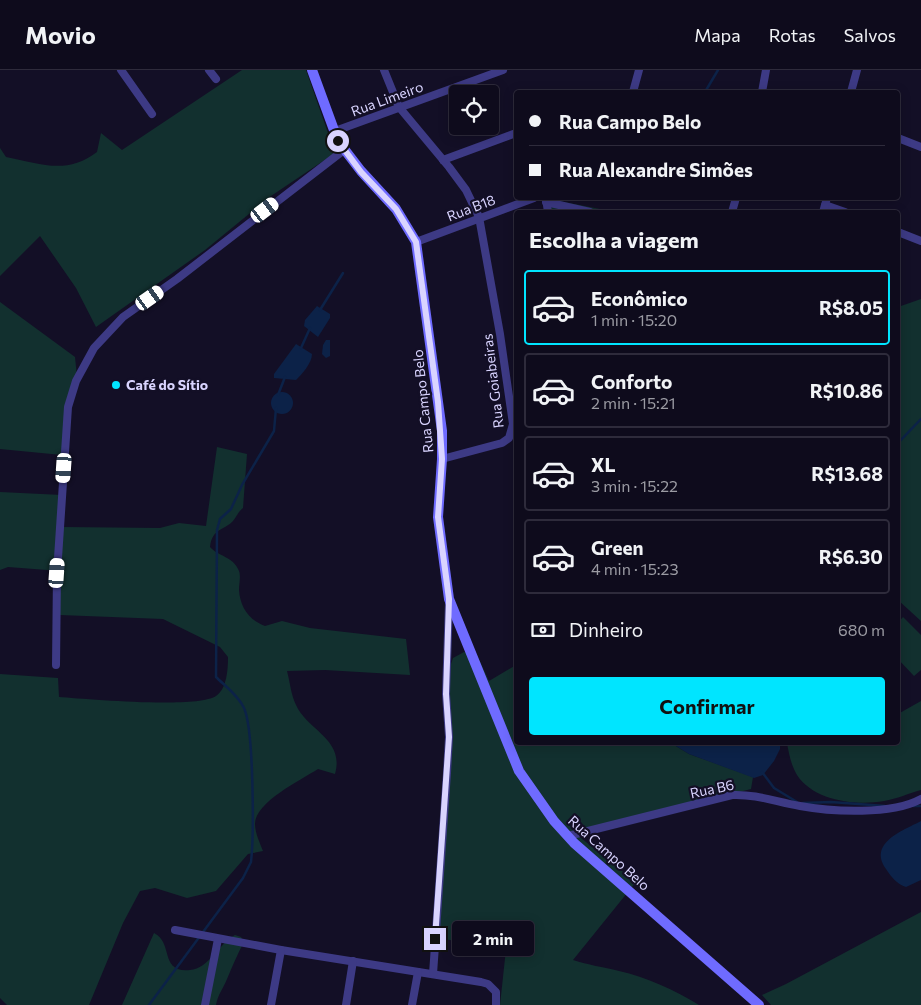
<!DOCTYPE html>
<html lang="pt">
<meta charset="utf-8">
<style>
body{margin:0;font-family:Commissioner,sans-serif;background:#171425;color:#f1f3f6;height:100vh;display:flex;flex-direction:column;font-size:19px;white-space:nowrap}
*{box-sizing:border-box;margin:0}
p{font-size:16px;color:#9b9ba3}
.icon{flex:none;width:28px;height:28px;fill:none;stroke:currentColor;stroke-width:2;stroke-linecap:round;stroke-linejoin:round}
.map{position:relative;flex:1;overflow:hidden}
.panel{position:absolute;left:514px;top:140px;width:386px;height:535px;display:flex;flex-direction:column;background:#0e0b1c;border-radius:5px;box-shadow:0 2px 12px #0003,0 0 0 1px #2e2b3b}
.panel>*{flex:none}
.hud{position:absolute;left:514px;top:20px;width:386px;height:110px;border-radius:5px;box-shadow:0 2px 12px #0003,0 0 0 1px #2e2b3b;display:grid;align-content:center;height:110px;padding:0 15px;background:#0e0b1c}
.buttons{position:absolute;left:449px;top:15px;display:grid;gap:10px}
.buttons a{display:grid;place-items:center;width:50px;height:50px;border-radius:5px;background:#0e0b1c;box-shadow:0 2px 12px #0003,0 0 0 1px #2e2b3b;font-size:25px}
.end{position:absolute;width:22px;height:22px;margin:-11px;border:6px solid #d9d4ff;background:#111;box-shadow:0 0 0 2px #111}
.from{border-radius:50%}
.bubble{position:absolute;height:35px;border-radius:5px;background:#0e0b1c;box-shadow:0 2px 12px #0003,0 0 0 1px #2e2b3b;font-size:16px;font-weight:700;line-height:35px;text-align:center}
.car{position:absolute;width:15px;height:30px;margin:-15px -8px;border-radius:6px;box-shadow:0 0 4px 1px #0007;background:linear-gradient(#fff 24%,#345 0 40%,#fff 0 76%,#345 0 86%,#fff 0)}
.hud b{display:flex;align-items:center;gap:18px;height:48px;font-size:19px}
.hud b+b{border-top:1px solid #2e2b3b}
.hud i{width:12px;height:12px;background:#f1f3f6}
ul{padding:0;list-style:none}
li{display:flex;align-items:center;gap:15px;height:75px;margin:0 10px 8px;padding:0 5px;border:2px solid #2e2b3b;border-radius:5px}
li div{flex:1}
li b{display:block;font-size:19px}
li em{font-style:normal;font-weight:700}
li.on{border-color:#00e5ff}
li>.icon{width:45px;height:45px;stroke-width:1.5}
h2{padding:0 15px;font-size:22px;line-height:60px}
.pay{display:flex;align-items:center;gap:12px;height:55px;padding:0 15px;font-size:19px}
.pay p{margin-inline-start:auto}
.cta{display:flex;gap:10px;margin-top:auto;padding:10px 15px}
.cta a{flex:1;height:58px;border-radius:5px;background:#00e5ff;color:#111;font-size:20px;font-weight:700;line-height:58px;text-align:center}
header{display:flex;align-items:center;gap:30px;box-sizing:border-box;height:70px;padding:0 25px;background:#0e0b1c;border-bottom:1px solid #2e2b3b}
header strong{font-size:24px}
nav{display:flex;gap:28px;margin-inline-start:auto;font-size:18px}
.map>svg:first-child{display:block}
.green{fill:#12302f}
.water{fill:#0c2248}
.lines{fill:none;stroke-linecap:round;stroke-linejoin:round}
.stream{stroke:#0c2248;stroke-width:2.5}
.street{stroke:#3d3a85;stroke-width:8}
.secondary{stroke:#6f6bff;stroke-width:10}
.route{stroke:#d9d4ff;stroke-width:6}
.poi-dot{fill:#00e5ff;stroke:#130f26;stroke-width:2}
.labels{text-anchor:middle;stroke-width:4.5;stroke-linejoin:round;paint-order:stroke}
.street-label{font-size:14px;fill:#d9d4ff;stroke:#130f26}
.poi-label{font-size:14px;font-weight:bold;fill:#d9d4ff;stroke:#130f26;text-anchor:start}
</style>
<header>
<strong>Movio</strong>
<nav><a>Mapa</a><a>Rotas</a><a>Salvos</a></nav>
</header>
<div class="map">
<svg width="921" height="935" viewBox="0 0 921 935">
<rect width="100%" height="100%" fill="#130f26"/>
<g class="green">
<path d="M242,0h64l29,83 -64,43 -66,54 -109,77 -20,-39 -36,-52 -40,40v-128l6,9c35,7 61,18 91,-5l4,-19 21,17z"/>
<path d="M549,129l66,13h-69z"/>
<path d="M921,229v322l-23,-21v-293z"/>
<path d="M0,232l75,55 2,20 -15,78 -62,-6z"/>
<path d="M217,377l30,7 -4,54c-5,4 -6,8 -10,13 -8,9 -21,7 -23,26 9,10 23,9 29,24 2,5 0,13 0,19 1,17 10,30 26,36l17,-5 28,7 96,11 4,36 -85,-5 -38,1c3,11 4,24 9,34 11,25 49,34 39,69l-17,-5c-17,11 -63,33 -63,55 0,9 5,19 8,27l-15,3 -32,37 -29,7 -32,-10 -15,3 -17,32 -34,82h-82l-7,-7v-324l58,4 1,19c28,2 137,12 157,-1 11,-7 12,-27 12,-39l-8,-10 -57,-28 -103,-4v-44l-52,-4 -8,3v-78l62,3v32l98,1 19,-5 27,3z"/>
<path d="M903,547l18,18v35l-7,6 -16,-17v-36z"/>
<path d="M464,582l13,3 12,26 27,-16v77l155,1 18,11 64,23 -2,12 -175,45 60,48 -63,78c15,5 30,7 46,11 27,6 56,19 80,34h-199l6,-56 -69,-11 11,-147 2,-124 3,-9z"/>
<path d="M921,631v89c-12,3 -24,9 -37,11 -28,5 -70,0 -87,-26 -6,-10 -8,-21 -10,-32l111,-1v-28z"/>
<path d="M921,842v93h-150l-9,-10 24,-11z"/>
<path d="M154,863c20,10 5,40 36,37 19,-1 29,-27 45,-35l6,2 3,5c-7,13 -12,25 -17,37 -4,10 -9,15 -11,26h-94z"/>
</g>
<g class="water">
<path d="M317,236l13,8v4l-12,19 -14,-11 1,-6z"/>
<path d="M326,270h4v16l-4,2 -4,-4 1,-9z"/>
<path d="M296,274l16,10c0,9 -10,20 -16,26l-22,-2v-4z"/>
<circle cx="282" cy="333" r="11"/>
<path d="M671,673h109v6l-6,12 -11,14 -9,3 -65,-24z"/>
<path d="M921,751v59l-15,7c-9,-3 -14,-9 -20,-18 -18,-26 16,-38 35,-48z"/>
</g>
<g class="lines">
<g class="stream">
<path d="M705,22l13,-22"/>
<path d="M320,240l23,-37"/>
<path d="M301,278l9,-20"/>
<path d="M278,325l7,-18"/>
<path d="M898,373l23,-24"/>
<path d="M762,702l12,16 23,14"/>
<path d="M803,733l28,-1 54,4"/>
<path d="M913,736h8"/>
<path d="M149,935l94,-127 8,-16c3,-26 3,-132 -7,-154 -6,-13 -19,-22 -28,-31l1,-147 3,-11 11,-10 11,-24 32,-54 2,-23"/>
</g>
<g class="street">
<path d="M121,0l31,44"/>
<path d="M209,0l7,9"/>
<path d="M384,0l15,37 50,60 17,23 13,27 21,117 13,90 -4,14 -7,5 -60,16"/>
<path d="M633,22l6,-22"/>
<path d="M762,22l4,-22"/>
<path d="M851,22l6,-22"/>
<path d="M335,61l168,-61"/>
<path d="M898,68l23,9"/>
<path d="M443,90l73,-27"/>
<path d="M546,129l2,13"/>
<path d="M546,132l44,10"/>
<path d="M825,135l20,7"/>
<path d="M732,142l4,-14"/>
<path d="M823,142l4,-14"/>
<path d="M898,162l23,9"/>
<path d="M416,172l118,-44"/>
<path d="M56,595l1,-92 11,-166 8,-26 18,-33 29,-31 54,-38 167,-129"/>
<path d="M568,766l164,-41c25,-1 44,7 68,11 33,6 92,9 121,-7"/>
<path d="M175,860l106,20 200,32 7,2 8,8v13"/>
<path d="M433,904l14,-201 2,-36 -3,-43 3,-92"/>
<path d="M205,935l13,-66"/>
<path d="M271,935l10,-55"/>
<path d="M346,935l7,-44"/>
<path d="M412,935l6,-33"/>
</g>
<path class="secondary" d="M312,0l26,71 23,30 35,38 20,33 26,189v28l-4,58 11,82 70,172 35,50 20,22 185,162"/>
</g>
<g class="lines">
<path class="route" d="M338,71l23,31 35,37 20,33 22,160 4,57 -4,58 11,82 -3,95 3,43 -14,202"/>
</g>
<circle class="poi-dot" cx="116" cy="315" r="5"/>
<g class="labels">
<g class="street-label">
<text transform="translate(387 29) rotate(-20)" y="5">Rua Limeiro</text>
<text transform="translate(471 138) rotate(-21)" y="5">Rua B18</text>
<text transform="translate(493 311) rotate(-97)" y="5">Rua Goiabeiras</text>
<text transform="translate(423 331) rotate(-96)" y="5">Rua Campo Belo</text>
<text transform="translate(712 719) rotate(-12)" y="5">Rua B6</text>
<text transform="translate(609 783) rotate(42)" y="5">Rua Campo Belo</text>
</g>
<g class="poi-label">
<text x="126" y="320">Café do Sítio</text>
</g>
</g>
</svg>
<div class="buttons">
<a><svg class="icon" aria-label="locate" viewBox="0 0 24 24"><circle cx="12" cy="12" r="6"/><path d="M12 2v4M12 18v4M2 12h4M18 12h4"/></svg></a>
</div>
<i class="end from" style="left:338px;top:71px"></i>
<i class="end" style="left:435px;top:869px"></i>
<div class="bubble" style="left:452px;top:851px;width:82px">2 min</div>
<i class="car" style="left:265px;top:140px;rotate:53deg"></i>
<i class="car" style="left:150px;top:228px;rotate:55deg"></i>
<i class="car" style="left:64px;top:398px;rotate:184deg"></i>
<i class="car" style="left:57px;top:503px;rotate:4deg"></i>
<div class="hud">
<b><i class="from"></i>Rua Campo Belo</b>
<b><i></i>Rua Alexandre Simões</b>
</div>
<section class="panel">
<h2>Escolha a viagem</h2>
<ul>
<li class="on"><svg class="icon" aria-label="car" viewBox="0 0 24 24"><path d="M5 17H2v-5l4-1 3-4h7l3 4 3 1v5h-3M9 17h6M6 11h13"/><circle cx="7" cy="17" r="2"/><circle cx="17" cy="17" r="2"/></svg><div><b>Econômico</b><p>1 min · 15:20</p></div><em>R$8.05</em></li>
<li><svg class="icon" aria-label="car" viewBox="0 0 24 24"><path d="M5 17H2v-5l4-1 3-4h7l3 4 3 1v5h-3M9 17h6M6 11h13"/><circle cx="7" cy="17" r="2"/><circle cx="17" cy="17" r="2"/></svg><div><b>Conforto</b><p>2 min · 15:21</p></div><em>R$10.86</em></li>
<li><svg class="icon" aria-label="car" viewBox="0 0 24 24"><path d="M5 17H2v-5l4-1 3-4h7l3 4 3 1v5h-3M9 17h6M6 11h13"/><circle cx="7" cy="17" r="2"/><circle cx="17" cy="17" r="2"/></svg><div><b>XL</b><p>3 min · 15:22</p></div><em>R$13.68</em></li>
<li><svg class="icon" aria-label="car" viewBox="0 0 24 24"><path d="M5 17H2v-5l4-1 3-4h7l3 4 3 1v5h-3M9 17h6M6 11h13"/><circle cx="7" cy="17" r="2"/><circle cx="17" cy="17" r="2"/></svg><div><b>Green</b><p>4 min · 15:23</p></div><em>R$6.30</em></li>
</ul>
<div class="pay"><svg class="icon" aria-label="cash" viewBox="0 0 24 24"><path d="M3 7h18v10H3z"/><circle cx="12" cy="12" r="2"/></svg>Dinheiro<p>680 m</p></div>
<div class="cta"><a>Confirmar</a></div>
</section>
</div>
